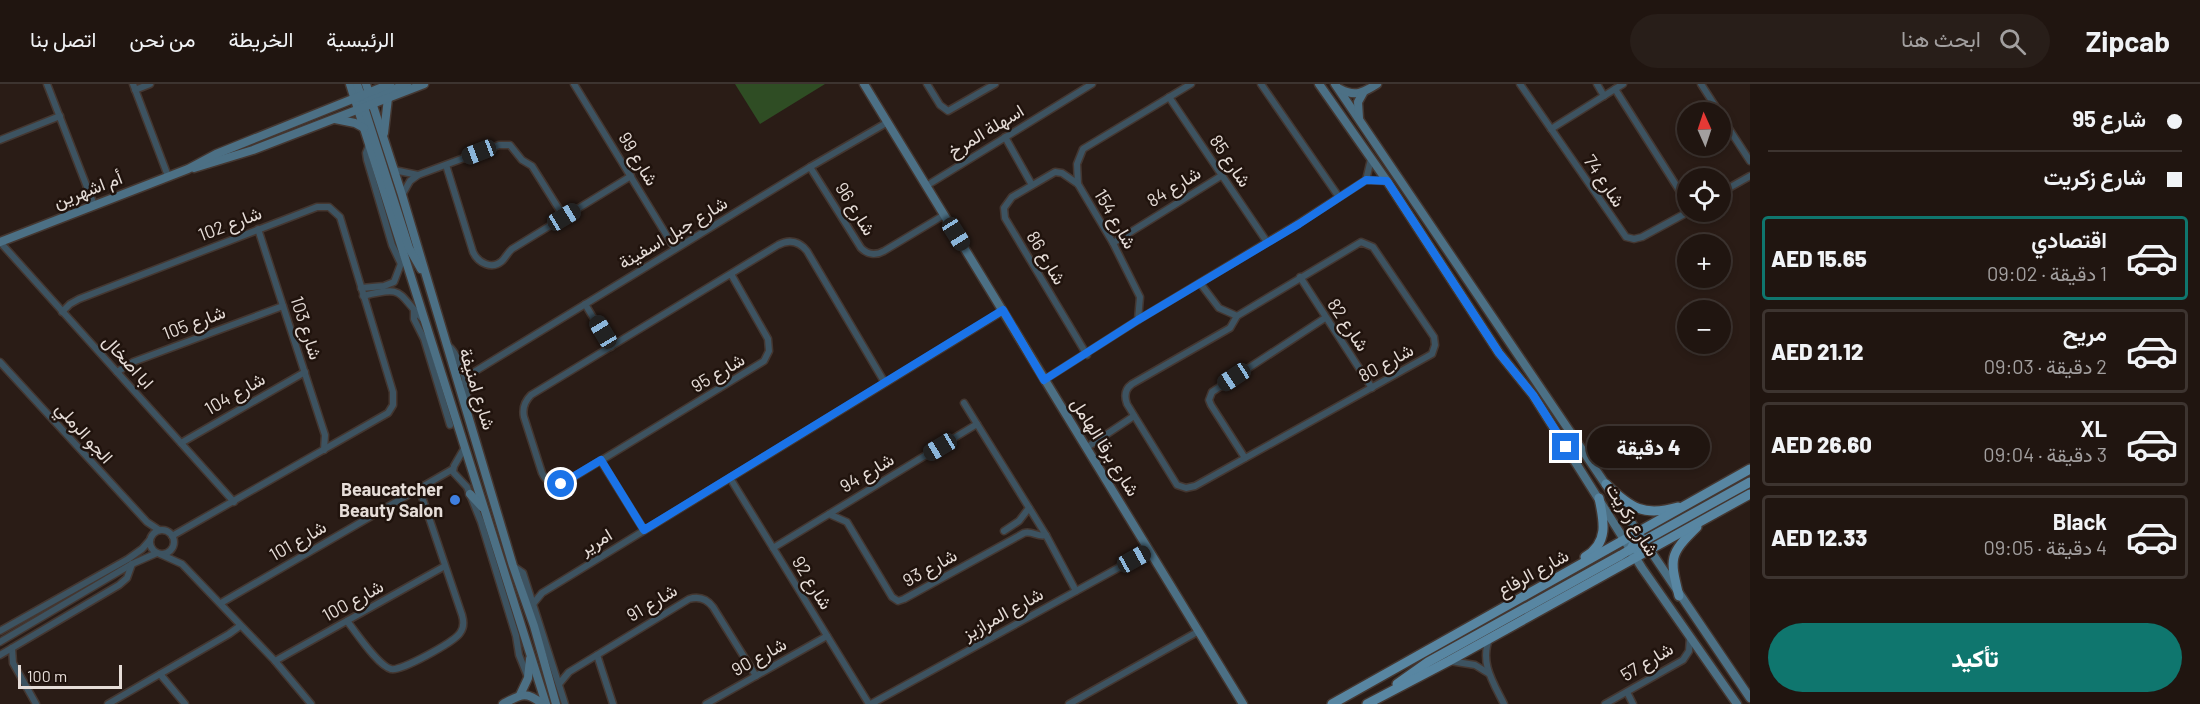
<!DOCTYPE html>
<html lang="ar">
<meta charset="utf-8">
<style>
body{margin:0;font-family:Barlow,Vazirmatn,sans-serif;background:#281e19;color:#f1f3f6;direction:rtl;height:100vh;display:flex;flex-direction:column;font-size:22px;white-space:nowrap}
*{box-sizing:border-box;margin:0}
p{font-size:20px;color:#a29f9f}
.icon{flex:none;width:33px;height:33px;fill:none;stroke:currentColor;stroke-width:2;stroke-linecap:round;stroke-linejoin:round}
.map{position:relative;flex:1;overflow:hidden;direction:ltr}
.panel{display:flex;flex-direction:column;background:#201510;width:450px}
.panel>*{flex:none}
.guide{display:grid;align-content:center;height:132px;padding:0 18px;background:#201510}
.needle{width:39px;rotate:357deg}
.tools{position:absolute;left:1677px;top:18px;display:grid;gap:12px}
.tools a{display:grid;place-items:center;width:54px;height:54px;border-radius:50%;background:#201510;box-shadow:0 3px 9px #0003,0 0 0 2px #3d3430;font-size:30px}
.scale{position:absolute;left:18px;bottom:15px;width:104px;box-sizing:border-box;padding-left:6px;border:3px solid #e6ddd8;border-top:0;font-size:16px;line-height:21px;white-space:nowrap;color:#e6ddd8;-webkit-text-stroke:4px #20130d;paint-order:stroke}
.end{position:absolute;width:27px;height:27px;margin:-14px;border:8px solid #1a73e8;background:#fff;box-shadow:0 0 0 3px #fff}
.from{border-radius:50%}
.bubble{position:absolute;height:42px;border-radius:21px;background:#201510;box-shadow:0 3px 9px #0003,0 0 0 2px #3d3430;font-size:20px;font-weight:800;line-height:42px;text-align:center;direction:rtl}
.car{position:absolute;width:18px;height:36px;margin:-18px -9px;border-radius:8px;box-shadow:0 0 4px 2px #0007;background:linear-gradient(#222 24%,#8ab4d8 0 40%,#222 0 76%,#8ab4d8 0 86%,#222 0)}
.guide b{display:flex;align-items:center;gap:21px;height:57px;font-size:22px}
.guide b+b{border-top:2px solid #3d3430}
.guide i{width:15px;height:15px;background:#f1f3f6}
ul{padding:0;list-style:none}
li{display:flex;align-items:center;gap:18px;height:84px;margin:0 12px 9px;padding:0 6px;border:3px solid #3d3430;border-radius:6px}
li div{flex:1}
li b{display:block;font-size:22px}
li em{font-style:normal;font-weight:800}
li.selected{border-color:#0f766e}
li>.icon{width:54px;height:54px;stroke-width:1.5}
.cta{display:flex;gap:12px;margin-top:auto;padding:12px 18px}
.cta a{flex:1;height:69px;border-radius:36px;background:#0f766e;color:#fff;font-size:24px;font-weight:800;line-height:69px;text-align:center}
header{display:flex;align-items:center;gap:36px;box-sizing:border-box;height:84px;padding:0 30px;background:#201510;border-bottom:2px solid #3d3430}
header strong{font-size:28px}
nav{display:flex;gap:33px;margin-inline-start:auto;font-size:21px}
.search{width:420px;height:54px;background:#281e19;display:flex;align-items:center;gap:15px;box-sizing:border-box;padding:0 21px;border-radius:33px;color:#a29f9f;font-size:22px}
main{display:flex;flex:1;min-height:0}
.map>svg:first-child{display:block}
.green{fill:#2f4d24}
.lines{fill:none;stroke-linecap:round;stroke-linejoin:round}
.street-casing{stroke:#443731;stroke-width:9}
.secondary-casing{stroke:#443731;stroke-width:11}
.primary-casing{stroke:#443731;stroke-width:12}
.street{stroke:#3d5361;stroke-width:6}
.secondary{stroke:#4c7085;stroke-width:8}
.primary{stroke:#5886a2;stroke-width:9}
.route{stroke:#1a73e8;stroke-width:8}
.shop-dot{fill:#3f7fe0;stroke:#20130d;stroke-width:2}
.labels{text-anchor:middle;stroke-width:5;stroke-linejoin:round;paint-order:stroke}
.street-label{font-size:18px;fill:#e6ddd8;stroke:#20130d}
.poi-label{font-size:18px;font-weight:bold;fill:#e6ddd8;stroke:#20130d;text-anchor:end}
</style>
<header>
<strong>Zipcab</strong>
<div class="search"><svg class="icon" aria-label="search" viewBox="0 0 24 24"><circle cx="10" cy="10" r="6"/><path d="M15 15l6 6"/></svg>ابحث هنا</div>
<nav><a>الرئيسية</a><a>الخريطة</a><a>من نحن</a><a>اتصل بنا</a></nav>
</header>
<main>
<section class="panel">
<div class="guide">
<b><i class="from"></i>شارع 95</b>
<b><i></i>شارع زكريت</b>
</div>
<ul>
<li class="selected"><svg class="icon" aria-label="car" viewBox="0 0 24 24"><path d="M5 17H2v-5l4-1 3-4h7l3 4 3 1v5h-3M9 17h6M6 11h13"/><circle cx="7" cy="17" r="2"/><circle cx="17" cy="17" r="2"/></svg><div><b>اقتصادي</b><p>1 دقيقة · 09:02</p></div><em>AED 15.65</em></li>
<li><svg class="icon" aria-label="car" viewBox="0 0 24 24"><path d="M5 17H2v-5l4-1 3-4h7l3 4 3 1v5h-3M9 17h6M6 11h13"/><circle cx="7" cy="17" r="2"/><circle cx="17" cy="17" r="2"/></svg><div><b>مريح</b><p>2 دقيقة · 09:03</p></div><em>AED 21.12</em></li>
<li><svg class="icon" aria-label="car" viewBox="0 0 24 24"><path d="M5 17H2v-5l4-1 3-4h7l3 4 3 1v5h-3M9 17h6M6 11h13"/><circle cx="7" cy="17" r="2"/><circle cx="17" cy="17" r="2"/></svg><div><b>XL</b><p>3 دقيقة · 09:04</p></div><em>AED 26.60</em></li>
<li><svg class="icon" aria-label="car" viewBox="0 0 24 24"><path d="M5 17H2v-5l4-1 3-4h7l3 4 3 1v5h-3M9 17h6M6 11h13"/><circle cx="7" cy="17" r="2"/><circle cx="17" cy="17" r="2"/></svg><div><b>Black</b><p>4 دقيقة · 09:05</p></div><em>AED 12.33</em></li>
</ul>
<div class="cta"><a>تأكيد</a></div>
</section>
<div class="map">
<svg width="1750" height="620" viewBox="0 0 1750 620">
<rect width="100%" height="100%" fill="#2a1c16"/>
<path class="green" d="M735,0h90l-65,40z"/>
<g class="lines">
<g class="street-casing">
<g id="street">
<path d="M47,0l47,121"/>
<path d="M133,0l35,92"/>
<path d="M574,0l101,165"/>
<path d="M927,0l13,21 8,6 47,-27"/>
<path d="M1261,0l78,113"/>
<path d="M1520,0l106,153 8,2 8,-2 46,-25"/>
<path d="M1597,0l7,12"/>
<path d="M1701,0l18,28"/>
<path d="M1615,5l73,115"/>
<path d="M135,6l15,-6"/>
<path d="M1169,13l98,145"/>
<path d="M1720,31l30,46"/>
<path d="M1551,45l72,-45"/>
<path d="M1005,53l27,48"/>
<path d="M0,56l60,-24"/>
<path d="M369,61l-3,8 1,7 25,85 9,19"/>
<path d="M446,81l27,87c5,11 19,18 29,9 4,-4 6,-9 10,-12l119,-73"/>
<path d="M810,83l51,81c6,6 14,8 23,3l60,-36"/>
<path d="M394,86l24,5"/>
<path d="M1366,96l5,-21"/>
<path d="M1078,100l-1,-20 6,-15 108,-65"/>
<path d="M926,102l166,-102"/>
<path d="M1720,109l30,-17"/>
<path d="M402,111l8,-14 8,-6 81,-30h11l12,15 10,6 32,51"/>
<path d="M258,145l67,206 -1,15"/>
<path d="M0,158l234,260"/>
<path d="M1361,158l12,5 61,90 1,8 -3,9 -237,132 -9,2 -9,-3 -50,-81c-3,-8 -2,-15 5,-20l98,-56 7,-12z"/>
<path d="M1113,159l108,-67"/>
<path d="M731,190l37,65 1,12 -5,10 -200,122c-10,3 -18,-1 -22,-10l-18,-56c-2,-9 1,-16 7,-22 82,-50 165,-100 247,-150 11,-6 21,-4 29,6l78,132"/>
<path d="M1300,193l72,111"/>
<path d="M1200,199l19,25 18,8"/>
<path d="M361,204l23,-2 10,-4 8,-21"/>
<path d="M363,212c43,-11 33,-3 61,24"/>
<path d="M585,220l26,43"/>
<path d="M414,226v9l10,20 26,86"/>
<path d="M62,228l8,-8 9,-5 238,-92h12l11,10 53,175v13l-5,8 -216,123"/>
<path d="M446,260c13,8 26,47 19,61"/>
<path d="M1087,271l-82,-137 -1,-10 8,-11 43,-25 7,1 16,11 35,59 27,54 -2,23"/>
<path d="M0,278l147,160 12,8"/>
<path d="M117,288l16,-10 150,-56"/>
<path d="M1044,296l94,-60 161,-97 67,-43 21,1"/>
<path d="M465,298l9,-10 336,-205 78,-45"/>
<path d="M964,319l82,132 30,56"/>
<path d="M181,359l124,-71"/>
<path d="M465,363l-11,19 -1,6 14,15 14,35 35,114 3,19 8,20"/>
<path d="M1086,364l48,-32"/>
<path d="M1245,374l-34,-53 -2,-5 3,-8 113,-74"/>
<path d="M601,377l43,69"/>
<path d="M730,394l139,226"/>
<path d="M829,430l18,8 45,75 6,4 6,-2 120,-66c8,-3 14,5 22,2"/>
<circle cx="162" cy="458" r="12"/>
<path d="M1004,447l15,-10 10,-13"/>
<path d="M773,464l204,-124"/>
<path d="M160,470l22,10 93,97 36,43"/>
<path d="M513,482l10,7 42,131"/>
<path d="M221,519l232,-134"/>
<path d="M533,520l9,-11 461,-282"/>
<path d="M347,537c9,11 31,45 44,48 9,3 63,-27 69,-36 4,-5 4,-11 2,-18l-43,-127"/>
<path d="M0,547l128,-72 14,-10 8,-9"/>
<path d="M1490,553c-11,25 3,45 14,67"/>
<path d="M0,558l132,-78 25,-11"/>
<path d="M12,564l1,15 23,41"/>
<path d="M0,571l119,-70 8,-7 5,-14"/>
<path d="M597,571l16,49"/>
<path d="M275,577l170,-95"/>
<path d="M1450,577l25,4 13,8"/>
<path d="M160,590l25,30"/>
<path d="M559,600l10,-12 120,-73c10,-3 18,0 24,8l43,69"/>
<path d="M1627,608l6,12"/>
<path d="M108,620l121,-70 11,-8"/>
<path d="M706,620l121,-68"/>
<path d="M871,620l278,-153"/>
<path d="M1069,620l130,-73"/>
<path d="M1605,620l78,-44 6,-9 1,-14"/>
</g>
</g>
<g class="secondary-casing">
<g id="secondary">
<path d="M350,0l196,620"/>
<path d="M357,0l5,15"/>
<path d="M366,0l36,111 111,371 21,60 22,78"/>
<path d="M864,0l379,620"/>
<path d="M1319,0l68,97 112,172 34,42 109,173 95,136"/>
<path d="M1335,0l415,614"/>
<path d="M1340,5c15,8 23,4 37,-5"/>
<path d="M366,16l41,-16"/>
<path d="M363,20l46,144 12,21"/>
<path d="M1359,34l-1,-16 5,-9"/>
<path d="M335,35l20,4 9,5"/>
<path d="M384,49l4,-35"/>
<path d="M194,84l59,-18 171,-66"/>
<path d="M0,158l188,-73 28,-15 174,-70"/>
<path d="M470,410l12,13"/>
<path d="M520,611l8,-17 2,-19"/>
<path d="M503,620c17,-9 23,-14 39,0"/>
</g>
</g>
<g class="primary-casing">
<g id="primary">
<path d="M1606,400c24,24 38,33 72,23"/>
<path d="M1636,465l4,-6 110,-61"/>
<path d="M1585,473c24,-14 19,-36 14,-59"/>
<path d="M1679,512c-9,-37 -11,-41 18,-69"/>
<path d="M1397,600l31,-22 193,-107 10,-6 8,-16"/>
<path d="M1332,620l418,-235"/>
<path d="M1367,620l82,-43 301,-167"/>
</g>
</g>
<use href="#street" class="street"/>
<use href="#secondary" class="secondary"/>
<use href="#primary" class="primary"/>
</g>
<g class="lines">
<path class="route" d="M561,400l40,-24 43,70 359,-220 41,70 94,-60 161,-96 67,-44 21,1 112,172 34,42 33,52"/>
</g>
<circle class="shop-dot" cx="455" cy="416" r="6"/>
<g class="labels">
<g class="street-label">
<text transform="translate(986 47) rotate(-31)" y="6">اسهلة المرخ</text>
<text transform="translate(638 75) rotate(59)" y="6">شارع 99</text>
<text transform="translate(1230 77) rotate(56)" y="6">شارع 85</text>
<text transform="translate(1604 97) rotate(56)" y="6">شارع 74</text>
<text transform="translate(1174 103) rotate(-32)" y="6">شارع 84</text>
<text transform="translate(88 106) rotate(-21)" y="6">أم اشهرين</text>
<text transform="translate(855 125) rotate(58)" y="6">شارع 96</text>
<text transform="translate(1115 135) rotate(60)" y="6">شارع 154</text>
<text transform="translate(230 140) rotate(-21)" y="6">شارع 102</text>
<text transform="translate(673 149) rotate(-31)" y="6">شارع جبل اسفينة</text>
<text transform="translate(1046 174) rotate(59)" y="6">شارع 86</text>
<text transform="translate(194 239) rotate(-21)" y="6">شارع 105</text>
<text transform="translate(1348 241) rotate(56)" y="6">شارع 82</text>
<text transform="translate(306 244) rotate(72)" y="6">شارع 103</text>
<text transform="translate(128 278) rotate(48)" y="6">ابا اصخال</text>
<text transform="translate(1386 279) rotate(-29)" y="6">شارع 80</text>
<text transform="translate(718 289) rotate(-31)" y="6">شارع 95</text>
<text transform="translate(477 305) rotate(73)" y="6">شارع امنيفة</text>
<text transform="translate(235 310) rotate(-30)" y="6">شارع 104</text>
<text transform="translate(84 349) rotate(48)" y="6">الجو الرملي</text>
<text transform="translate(1105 363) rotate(58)" y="6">شارع برقا الهامل</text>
<text transform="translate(867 389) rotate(-31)" y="6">شارع 94</text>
<text transform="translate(1632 436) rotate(58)" y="6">شارع زكريت</text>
<text transform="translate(298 457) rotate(-30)" y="6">شارع 101</text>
<text transform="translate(596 458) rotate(-31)" y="6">امرير</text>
<text transform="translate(930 484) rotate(-29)" y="6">شارع 93</text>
<text transform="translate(1533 489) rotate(-29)" y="6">شارع الرفاع</text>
<text transform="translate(812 499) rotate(58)" y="6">شارع 92</text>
<text transform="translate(353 517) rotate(-29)" y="6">شارع 100</text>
<text transform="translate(652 519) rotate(-31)" y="6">شارع 91</text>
<text transform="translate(1003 530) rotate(-29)" y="6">شارع المرازيز</text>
<text transform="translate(759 573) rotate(-29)" y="6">شارع 90</text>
<text transform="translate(1647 578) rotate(-31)" y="6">شارع 57</text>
</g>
<g class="poi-label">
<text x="443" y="412">Beaucatcher<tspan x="443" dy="21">Beauty Salon</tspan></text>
</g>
</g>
</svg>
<div class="tools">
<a><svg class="needle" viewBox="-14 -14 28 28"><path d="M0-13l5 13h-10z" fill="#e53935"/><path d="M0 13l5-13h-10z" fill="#a29f9f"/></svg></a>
<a><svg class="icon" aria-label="locate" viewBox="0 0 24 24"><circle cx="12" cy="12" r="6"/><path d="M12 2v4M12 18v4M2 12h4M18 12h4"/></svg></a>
<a>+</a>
<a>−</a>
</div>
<div class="scale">100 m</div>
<i class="end from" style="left:561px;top:400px"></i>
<i class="end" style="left:1566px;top:363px"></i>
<div class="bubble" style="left:1587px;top:342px;width:123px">4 دقيقة</div>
<i class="car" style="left:479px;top:68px;rotate:249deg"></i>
<i class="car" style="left:564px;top:133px;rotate:59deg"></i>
<i class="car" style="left:956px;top:150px;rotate:148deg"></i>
<i class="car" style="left:603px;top:248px;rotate:329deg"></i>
<i class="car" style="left:1234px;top:293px;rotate:237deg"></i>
<i class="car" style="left:940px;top:363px;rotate:239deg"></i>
<i class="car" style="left:1134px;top:475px;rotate:61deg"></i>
</div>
</main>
